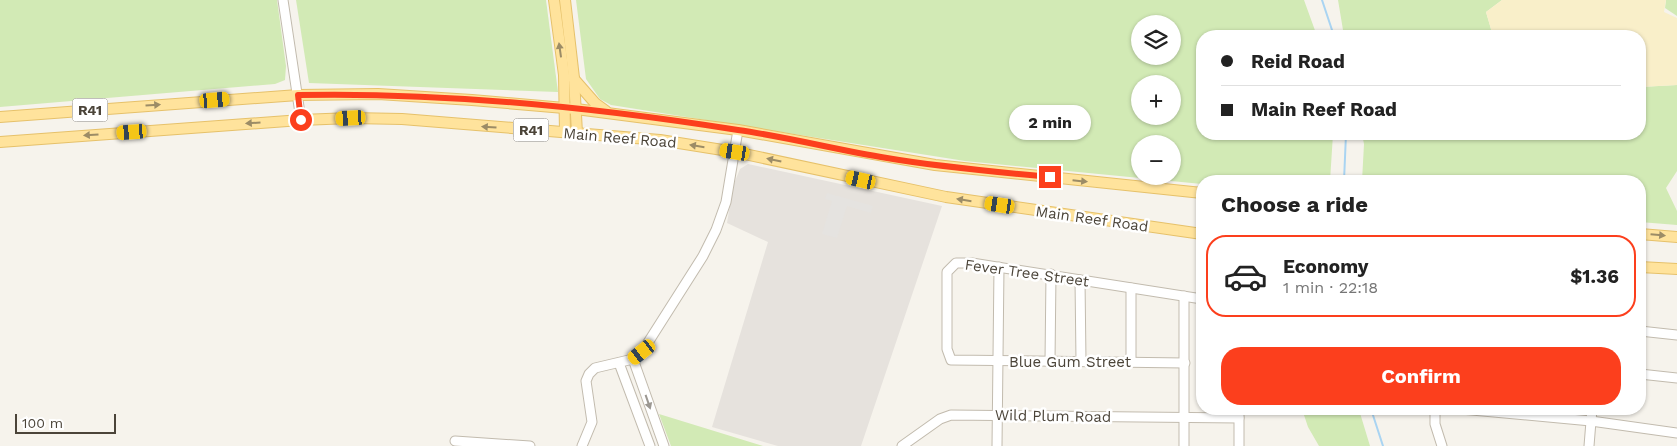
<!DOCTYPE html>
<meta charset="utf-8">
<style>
body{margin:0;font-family:"Work Sans",sans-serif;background:#f2f2f2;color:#222;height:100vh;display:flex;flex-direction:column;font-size:19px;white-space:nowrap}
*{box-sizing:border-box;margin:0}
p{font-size:16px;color:#767676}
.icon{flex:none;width:28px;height:28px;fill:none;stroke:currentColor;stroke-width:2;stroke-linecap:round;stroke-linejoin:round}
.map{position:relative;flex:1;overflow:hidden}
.side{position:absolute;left:1196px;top:175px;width:450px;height:240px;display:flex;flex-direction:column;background:#fff;border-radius:20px;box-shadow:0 1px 4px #0004}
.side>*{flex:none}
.banner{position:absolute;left:1196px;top:30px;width:450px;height:110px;border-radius:20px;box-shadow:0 1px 4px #0004;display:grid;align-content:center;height:110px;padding:0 25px;background:#fff}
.fabs{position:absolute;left:1131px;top:15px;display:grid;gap:10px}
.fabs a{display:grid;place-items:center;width:50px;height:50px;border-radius:50%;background:#fff;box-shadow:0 1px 4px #0004;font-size:25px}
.scale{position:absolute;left:15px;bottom:12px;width:101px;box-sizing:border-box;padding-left:5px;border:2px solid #4b4439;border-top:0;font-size:14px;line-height:18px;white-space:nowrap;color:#4b4439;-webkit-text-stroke:4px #fff;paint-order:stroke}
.end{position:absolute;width:22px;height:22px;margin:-11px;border:6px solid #fc3f1d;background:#fff;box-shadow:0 0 0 2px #fff}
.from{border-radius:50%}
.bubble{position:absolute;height:35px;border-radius:18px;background:#fff;box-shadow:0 1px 4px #0004;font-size:16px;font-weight:700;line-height:35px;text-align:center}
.car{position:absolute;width:15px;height:30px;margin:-15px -8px;border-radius:6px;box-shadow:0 0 4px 1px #0007;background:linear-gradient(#f5c518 24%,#345 0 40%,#f5c518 0 76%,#345 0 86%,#f5c518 0)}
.banner b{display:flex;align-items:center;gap:18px;height:48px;font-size:19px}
.banner b+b{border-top:1px solid #e0e0e0}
.banner i{width:12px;height:12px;background:#222}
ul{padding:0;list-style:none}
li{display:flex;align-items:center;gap:15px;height:82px;margin:0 10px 8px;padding:0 15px;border:2px solid #e0e0e0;border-radius:20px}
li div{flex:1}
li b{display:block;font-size:19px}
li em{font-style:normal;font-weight:700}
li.selected{border-color:#fc3f1d}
li>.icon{width:45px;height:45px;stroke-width:1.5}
h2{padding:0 25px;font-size:22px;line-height:60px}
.cta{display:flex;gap:10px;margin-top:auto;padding:10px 25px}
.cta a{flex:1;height:58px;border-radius:20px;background:#fc3f1d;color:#fff;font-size:20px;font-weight:700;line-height:58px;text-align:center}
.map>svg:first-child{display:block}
.industrial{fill:#e6e2dd}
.green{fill:#d2eab5;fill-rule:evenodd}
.sand{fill:#f9efc9}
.parking{fill:#e5e3e0}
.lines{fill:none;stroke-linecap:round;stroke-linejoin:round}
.stream{stroke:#a9d4f2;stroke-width:2}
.minor-casing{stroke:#c2bbae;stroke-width:11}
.major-casing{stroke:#e6c16a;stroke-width:12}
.minor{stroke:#fff;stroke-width:9}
.major{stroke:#ffe39c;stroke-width:10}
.oneway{fill:#9c8c66}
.oneway2{fill:#9c9892}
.route{stroke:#fc3f1d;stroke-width:6}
.labels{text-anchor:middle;stroke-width:5;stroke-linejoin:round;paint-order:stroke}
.shield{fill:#fff;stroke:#817c74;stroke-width:1}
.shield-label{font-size:14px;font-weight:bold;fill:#4b4439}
.street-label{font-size:15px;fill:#4b4439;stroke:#fff}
</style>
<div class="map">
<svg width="1677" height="446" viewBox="0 0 1677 446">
<rect width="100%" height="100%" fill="#f6f3ec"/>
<path class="industrial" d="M748,164l194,42 -81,240h-83l-66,-19 56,-185 -41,-19 6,-37 7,-17z"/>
<g class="green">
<path d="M0,0h277l9,66 -1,14 -10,4 -275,23z"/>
<path d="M296,0h250l12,92 -249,-9z"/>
<path d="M576,0h728l13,36h-115v98h131l-3,47h-128v3l-237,-23 -354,-56 -11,-6 -14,-20zM1140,24h32v32h-32zM1140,84h32v32h-32zM1140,144h32v32h-32z"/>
<path d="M1338,0h164l-16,12 7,24h-149z"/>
<path d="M1666,0h11v16l-12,-8z"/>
<path d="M1677,85v86l-11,17 11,23v14l-37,-3v-41h-278l2,-37 -2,-10h278v-47z"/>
<path d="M1302,409h69l1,3 -12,1 10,33h-51l-11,-19z"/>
<path d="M659,414l104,32h-92z"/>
</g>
<path class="sand" d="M1502,0h164l-2,12 13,6v67l-37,2v-51h-147l-7,-24z"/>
<path class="parking" d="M827,193l46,13 -2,7 -24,-7 -10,32 -15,-4 10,-33 -7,-2z"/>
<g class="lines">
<g class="stream">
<path d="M1322,0l12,36"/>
<path d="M1344,181l2,-47"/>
<path d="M1371,409l12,37"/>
</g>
<g class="minor-casing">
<g id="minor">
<path d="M283,0l18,120"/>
<path d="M1080,280l1,81"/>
<path d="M1184,296v150"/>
<path d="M1640,331l37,4"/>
<path d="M633,359l31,87"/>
<path d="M1050,361l1,-87"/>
<path d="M1131,362v-74"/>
<path d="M619,363l31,83"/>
<path d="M1185,363l-234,-3 -4,-11v-77l9,-9h16l230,36"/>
<path d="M1640,374l37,4"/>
<path d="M1239,409v37"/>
<path d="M1435,409v15l7,22"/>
<path d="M1461,409l130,12 86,12"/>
<path d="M455,441l75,5"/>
<path d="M582,446l10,-24 -6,-41 3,-7 6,-6 38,-9 9,-7 61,-96 13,-26 10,-28 12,-72"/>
<path d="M902,446l38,-27 11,-4 288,3"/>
<path d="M997,446l2,-179"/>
<path d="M1589,446l3,-37"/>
</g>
</g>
<g class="major-casing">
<g id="major">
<path d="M554,0l10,75 1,57"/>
<path d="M565,0l9,78 3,55"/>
<path d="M574,79l21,24 11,8"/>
<path d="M0,117l298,-22 80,-1 94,6 104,9 162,21 197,35 267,28"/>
<path d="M0,142l301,-22 50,-2 51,1 258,21 75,12 211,45 256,37"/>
<path d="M1640,234l37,3"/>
<path d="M1640,267l37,2"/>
</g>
</g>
<use href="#minor" class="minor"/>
<use href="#major" class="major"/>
</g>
<defs><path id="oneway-solid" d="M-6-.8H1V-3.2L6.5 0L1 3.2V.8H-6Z" transform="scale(1.25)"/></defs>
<g class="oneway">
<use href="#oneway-solid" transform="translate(560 50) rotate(-98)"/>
<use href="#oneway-solid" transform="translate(153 105) rotate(-4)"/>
<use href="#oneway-solid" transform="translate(253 123) rotate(176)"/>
<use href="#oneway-solid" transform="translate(489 127) rotate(-176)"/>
<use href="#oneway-solid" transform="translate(91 135) rotate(176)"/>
<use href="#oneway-solid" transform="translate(697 146) rotate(-171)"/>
<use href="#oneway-solid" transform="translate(774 160) rotate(-168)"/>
<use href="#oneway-solid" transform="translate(1080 181) rotate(6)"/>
<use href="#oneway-solid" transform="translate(964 200) rotate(-171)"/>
<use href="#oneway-solid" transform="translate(1658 235) rotate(5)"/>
</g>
<use class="oneway2" href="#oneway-solid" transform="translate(648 402) rotate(71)"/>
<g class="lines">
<path class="route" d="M301,120l-3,-25c147,-3 295,12 440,35 50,7 99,20 149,28 54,9 108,14 163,19"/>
</g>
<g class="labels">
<g class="shield">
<rect x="72.5" y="98.5" width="35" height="23" rx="4"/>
<rect x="513.5" y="118.5" width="35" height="23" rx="4"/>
</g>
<g class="shield-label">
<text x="90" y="115">R41</text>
<text x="531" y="135">R41</text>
</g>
<g class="street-label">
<text transform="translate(620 138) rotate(5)" y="5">Main Reef Road</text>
<text transform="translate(1092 219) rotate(8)" y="5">Main Reef Road</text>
<text transform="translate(1027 273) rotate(8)" y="5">Fever Tree Street</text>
<text x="1070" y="367">Blue Gum Street</text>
<text transform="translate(1053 416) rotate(1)" y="5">Wild Plum Road</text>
</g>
</g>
</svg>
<div class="fabs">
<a><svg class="icon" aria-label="layers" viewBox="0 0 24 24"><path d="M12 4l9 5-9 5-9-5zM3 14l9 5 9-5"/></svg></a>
<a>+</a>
<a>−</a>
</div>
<div class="scale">100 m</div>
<i class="end from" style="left:301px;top:120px"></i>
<i class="end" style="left:1050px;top:177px"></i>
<div class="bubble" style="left:1009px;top:105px;width:82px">2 min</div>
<i class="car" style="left:215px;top:100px;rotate:85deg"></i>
<i class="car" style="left:351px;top:118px;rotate:267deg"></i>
<i class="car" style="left:132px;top:132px;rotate:266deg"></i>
<i class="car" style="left:735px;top:152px;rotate:279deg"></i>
<i class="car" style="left:861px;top:180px;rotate:283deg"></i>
<i class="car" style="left:1000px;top:205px;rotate:279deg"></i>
<i class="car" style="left:642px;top:352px;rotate:232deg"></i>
<div class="banner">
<b><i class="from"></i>Reid Road</b>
<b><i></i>Main Reef Road</b>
</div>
<section class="side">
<h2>Choose a ride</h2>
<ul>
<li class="selected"><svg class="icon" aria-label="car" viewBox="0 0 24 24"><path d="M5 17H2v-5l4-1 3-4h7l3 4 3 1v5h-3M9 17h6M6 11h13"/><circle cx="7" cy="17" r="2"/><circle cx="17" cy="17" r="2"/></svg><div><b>Economy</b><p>1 min · 22:18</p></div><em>$1.36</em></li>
</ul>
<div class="cta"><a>Confirm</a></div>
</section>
</div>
